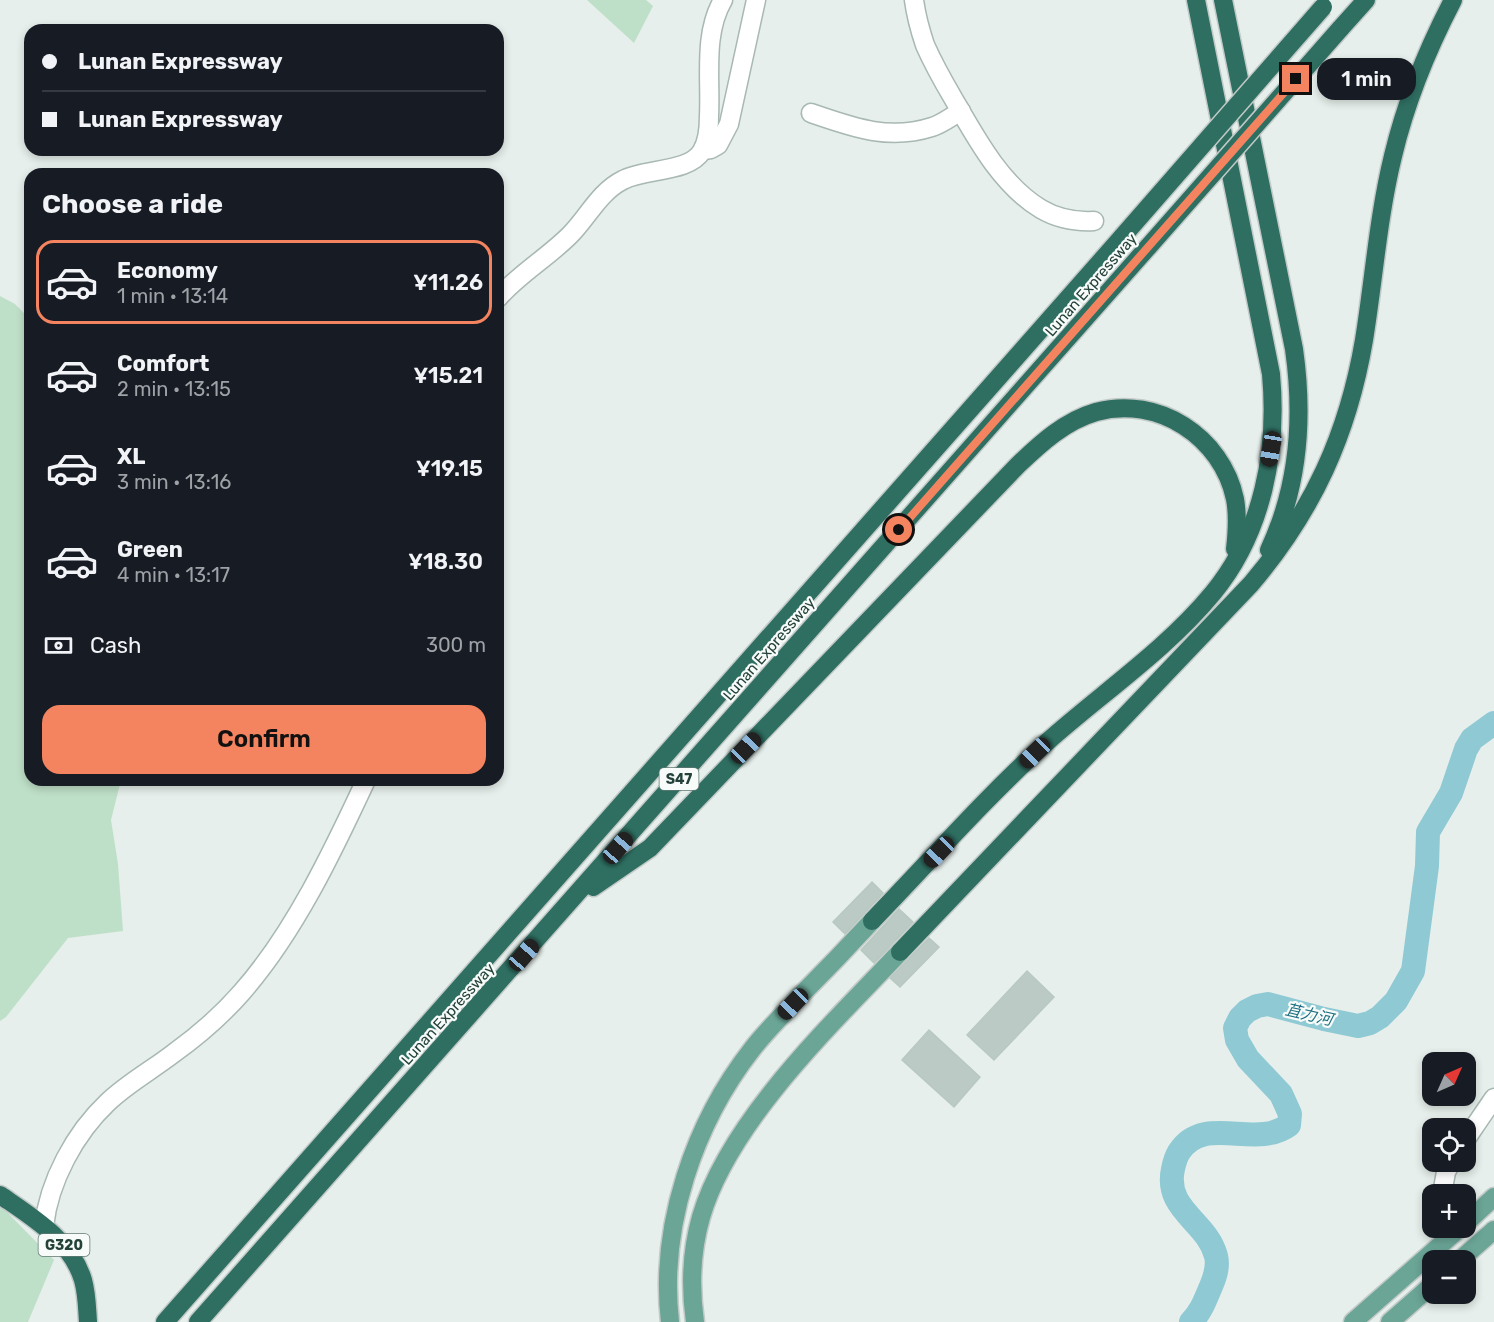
<!DOCTYPE html>
<meta charset="utf-8">
<style>
body{margin:0;font-family:Rubik,"Noto Sans SC",sans-serif;background:#20242c;color:#f1f3f6;height:100vh;display:flex;flex-direction:column;font-size:22px;white-space:nowrap}
*{box-sizing:border-box;margin:0}
p{font-size:20px;color:#9ea1a6}
.icon{flex:none;width:33px;height:33px;fill:none;stroke:currentColor;stroke-width:2;stroke-linecap:round;stroke-linejoin:round}
.map{position:relative;flex:1;overflow:hidden}
.details{position:absolute;left:24px;top:168px;width:480px;height:618px;display:flex;flex-direction:column;background:#171b24;border-radius:18px;box-shadow:0 3px 9px #0003}
.details>*{flex:none}
.guide{position:absolute;left:24px;top:24px;width:480px;height:132px;border-radius:18px;box-shadow:0 3px 9px #0003;display:grid;align-content:center;height:132px;padding:0 18px;background:#171b24}
.needle{width:39px;rotate:45deg}
.fabs{position:absolute;left:1422px;top:1052px;display:grid;gap:12px}
.fabs a{display:grid;place-items:center;width:54px;height:54px;border-radius:12px;background:#171b24;box-shadow:0 3px 9px #0003;font-size:30px}
.end{position:absolute;width:27px;height:27px;margin:-14px;border:8px solid #f4845f;background:#111;box-shadow:0 0 0 3px #111}
.from{border-radius:50%}
.bubble{position:absolute;height:42px;border-radius:18px;background:#171b24;box-shadow:0 3px 9px #0003;font-size:20px;font-weight:600;line-height:42px;text-align:center}
.car{position:absolute;width:18px;height:36px;margin:-18px -9px;border-radius:8px;box-shadow:0 0 4px 2px #0007;background:linear-gradient(#222 24%,#8ab4d8 0 40%,#222 0 76%,#8ab4d8 0 86%,#222 0)}
.guide b{display:flex;align-items:center;gap:21px;height:57px;font-size:22px}
.guide b+b{border-top:2px solid #363941}
.guide i{width:15px;height:15px;background:#f1f3f6}
ul{padding:0;list-style:none}
li{display:flex;align-items:center;gap:18px;height:84px;margin:0 12px 9px;padding:0 6px;border:3px solid transparent;border-radius:18px}
li div{flex:1}
li b{display:block;font-size:22px}
li em{font-style:normal;font-weight:600}
li.current{border-color:#f4845f}
li>.icon{width:54px;height:54px;stroke-width:1.5}
h2{padding:0 18px;font-size:27px;line-height:72px}
.pay{display:flex;align-items:center;gap:15px;height:66px;padding:0 18px;font-size:22px}
.pay p{margin-inline-start:auto}
.primary-button{display:flex;gap:12px;margin-top:auto;padding:12px 18px}
.primary-button a{flex:1;height:69px;border-radius:18px;background:#f4845f;color:#111;font-size:24px;font-weight:600;line-height:69px;text-align:center}
.map>svg:first-child{display:block}
.green{fill:#bfe0c8}
.lines{fill:none;stroke-linecap:round;stroke-linejoin:round}
.river{stroke:#8ec9d4;stroke-width:24}
.building{fill:#bbcac4;stroke:#b8c9c2;stroke-width:1.5}
.minor-casing{stroke:#a8b8b2;stroke-width:21}
.major-casing{stroke:#c2cac8;stroke-width:21}
.highway-casing{stroke:#c2cac8;stroke-width:21}
.minor{stroke:#fff;stroke-width:18}
.major{stroke:#6aa596;stroke-width:18}
.highway{stroke:#2f6f62;stroke-width:18}
.highway-bridge-casing{stroke:#c2cac8;stroke-width:21;stroke-linecap:butt}
.highway-bridge{stroke:#2f6f62;stroke-width:18}
.route{stroke:#f4845f;stroke-width:8}
.labels{text-anchor:middle;stroke-width:4.5;stroke-linejoin:round;paint-order:stroke}
.shield{fill:#f7fbf9;stroke:#637a73;stroke-width:1.5}
.shield-label{font-size:14px;font-weight:bold;fill:#24423a}
.street-label{font-size:15px;fill:#24423a;stroke:#f7fbf9}
.water-label{font-size:16px;font-style:italic;fill:#1c6f80;stroke:#f7fbf9}
</style>
<div class="map">
<svg width="1494" height="1322" viewBox="0 0 1494 1322">
<rect width="100%" height="100%" fill="#e6efeb"/>
<g class="green">
<path d="M587,0h59l7,6 -19,37z"/>
<path d="M0,296l15,8 15,15v461h91l-10,40 7,44 5,67 -55,7 -62,79 -6,4z"/>
<path d="M0,1205l54,55 -26,62h-28z"/>
</g>
<g class="lines">
<path class="river" d="M1191,1322c9,-9 13,-19 18,-31 5,-11 10,-23 7,-35 -9,-35 -52,-46 -43,-87 1,-5 3,-12 6,-17 25,-39 76,-2 110,-27l1,-11 -9,-20 -33,-35 -11,-19 -2,-12 5,-10 7,-7 10,-5 11,-2 56,15 34,7 12,-3 10,-6 16,-16 17,-30 14,-105 1,-34 23,-39 15,-44 6,-10 22,-16"/>
</g>
<g class="building">
<path d="M872,882l11,11 -38,41 -12,-12z"/>
<path d="M899,909l14,13 -39,41 -13,-13z"/>
<path d="M929,938l10,9 -39,40 -10,-9z"/>
<path d="M1027,971l27,26 -60,63 -27,-25z"/>
<path d="M929,1030l51,47 -26,30 -52,-47z"/>
</g>
<g class="lines">
<g class="minor-casing">
<g id="minor">
<path d="M914,0c2,15 6,30 11,45 8,18 18,36 28,53 23,40 48,87 88,111 17,10 34,13 53,12"/>
<path d="M811,113c41,14 77,28 121,14 10,-3 20,-11 29,-16"/>
<path d="M703,150l8,-1 7,-4 11,-21 27,-124"/>
<path d="M498,298c21,-24 49,-40 72,-63 18,-18 29,-43 53,-55 22,-12 66,-7 79,-29 6,-10 7,-23 7,-35 2,-38 -6,-82 14,-116"/>
<path d="M1466,1139l28,-41"/>
<path d="M1442,1194l4,-22 6,-11"/>
<path d="M44,1226c5,-45 31,-93 64,-124 20,-19 44,-32 66,-49 25,-18 48,-38 68,-61 52,-59 91,-141 124,-212"/>
</g>
</g>
<g class="major-casing">
<g id="major">
<path d="M1466,1223l28,-26"/>
<path d="M1460,1260l34,-30"/>
<path d="M670,1322c-11,-96 24,-199 83,-274 14,-18 31,-34 46,-51 25,-25 49,-50 73,-76"/>
<path d="M695,1322c-5,-35 -4,-70 6,-105 28,-96 131,-193 199,-265"/>
<path d="M1353,1322l108,-95"/>
<path d="M1390,1322l42,-37"/>
</g>
</g>
<g class="highway-casing">
<g id="highway">
<path d="M1223,0l71,349c10,70 5,137 -25,201"/>
<path d="M1340,29l26,-29"/>
<path d="M593,887l57,-39 368,-383c23,-22 47,-44 78,-53 62,-17 126,25 139,87 3,16 2,33 0,50"/>
<path d="M872,921c58,-60 113,-123 175,-179 55,-49 119,-92 166,-149 50,-61 65,-142 58,-219l-75,-374"/>
<path d="M900,952l351,-368c62,-73 97,-150 113,-244 10,-61 14,-123 29,-184 13,-55 34,-106 60,-156"/>
<path d="M0,1195c32,22 71,45 83,85 4,14 4,28 5,42"/>
<path d="M165,1322l958,-1086"/>
<path d="M198,1322l951,-1076"/>
</g>
</g>
<use href="#minor" class="minor"/>
<use href="#major" class="major"/>
<use href="#highway" class="highway"/>
<g class="highway-bridge-casing">
<g id="highway-bridge">
<path d="M1123,236l200,-229"/>
<path d="M1149,246l191,-217"/>
</g>
</g>
<use href="#highway-bridge" class="highway-bridge"/>
</g>
<g class="lines">
<path class="route" d="M899,530l397,-451"/>
</g>
<g class="labels">
<g class="shield">
<rect x="659.5" y="768" width="39" height="22" rx="4.5"/>
<rect x="38.5" y="1234" width="51" height="22" rx="4.5"/>
</g>
<g class="shield-label">
<text x="679" y="784">S47</text>
<text x="64" y="1250">G320</text>
</g>
<g class="street-label">
<text transform="translate(1091 285) rotate(-49)" y="5">Lunan Expressway</text>
<text transform="translate(769 649) rotate(-49)" y="5">Lunan Expressway</text>
<text transform="translate(448 1014) rotate(-48)" y="5">Lunan Expressway</text>
</g>
<g class="water-label">
<text transform="translate(1309 1014) rotate(13)" y="6">苴力河</text>
</g>
</g>
</svg>
<div class="fabs">
<a><svg class="needle" viewBox="-14 -14 28 28"><path d="M0-13l5 13h-10z" fill="#e53935"/><path d="M0 13l5-13h-10z" fill="#9ea1a6"/></svg></a>
<a><svg class="icon" aria-label="locate" viewBox="0 0 24 24"><circle cx="12" cy="12" r="6"/><path d="M12 2v4M12 18v4M2 12h4M18 12h4"/></svg></a>
<a>+</a>
<a>−</a>
</div>
<i class="end from" style="left:899px;top:530px"></i>
<i class="end" style="left:1296px;top:79px"></i>
<div class="bubble" style="left:1317px;top:58px;width:99px">1 min</div>
<i class="car" style="left:1271px;top:449px;rotate:190deg"></i>
<i class="car" style="left:746px;top:748px;rotate:44deg"></i>
<i class="car" style="left:1035px;top:753px;rotate:225deg"></i>
<i class="car" style="left:618px;top:848px;rotate:41deg"></i>
<i class="car" style="left:939px;top:852px;rotate:224deg"></i>
<i class="car" style="left:524px;top:955px;rotate:41deg"></i>
<i class="car" style="left:793px;top:1004px;rotate:224deg"></i>
<div class="guide">
<b><i class="from"></i>Lunan Expressway</b>
<b><i></i>Lunan Expressway</b>
</div>
<section class="details">
<h2>Choose a ride</h2>
<ul>
<li class="current"><svg class="icon" aria-label="car" viewBox="0 0 24 24"><path d="M5 17H2v-5l4-1 3-4h7l3 4 3 1v5h-3M9 17h6M6 11h13"/><circle cx="7" cy="17" r="2"/><circle cx="17" cy="17" r="2"/></svg><div><b>Economy</b><p>1 min · 13:14</p></div><em>¥11.26</em></li>
<li><svg class="icon" aria-label="car" viewBox="0 0 24 24"><path d="M5 17H2v-5l4-1 3-4h7l3 4 3 1v5h-3M9 17h6M6 11h13"/><circle cx="7" cy="17" r="2"/><circle cx="17" cy="17" r="2"/></svg><div><b>Comfort</b><p>2 min · 13:15</p></div><em>¥15.21</em></li>
<li><svg class="icon" aria-label="car" viewBox="0 0 24 24"><path d="M5 17H2v-5l4-1 3-4h7l3 4 3 1v5h-3M9 17h6M6 11h13"/><circle cx="7" cy="17" r="2"/><circle cx="17" cy="17" r="2"/></svg><div><b>XL</b><p>3 min · 13:16</p></div><em>¥19.15</em></li>
<li><svg class="icon" aria-label="car" viewBox="0 0 24 24"><path d="M5 17H2v-5l4-1 3-4h7l3 4 3 1v5h-3M9 17h6M6 11h13"/><circle cx="7" cy="17" r="2"/><circle cx="17" cy="17" r="2"/></svg><div><b>Green</b><p>4 min · 13:17</p></div><em>¥18.30</em></li>
</ul>
<div class="pay"><svg class="icon" aria-label="cash" viewBox="0 0 24 24"><path d="M3 7h18v10H3z"/><circle cx="12" cy="12" r="2"/></svg>Cash<p>300 m</p></div>
<div class="primary-button"><a>Confirm</a></div>
</section>
</div>
